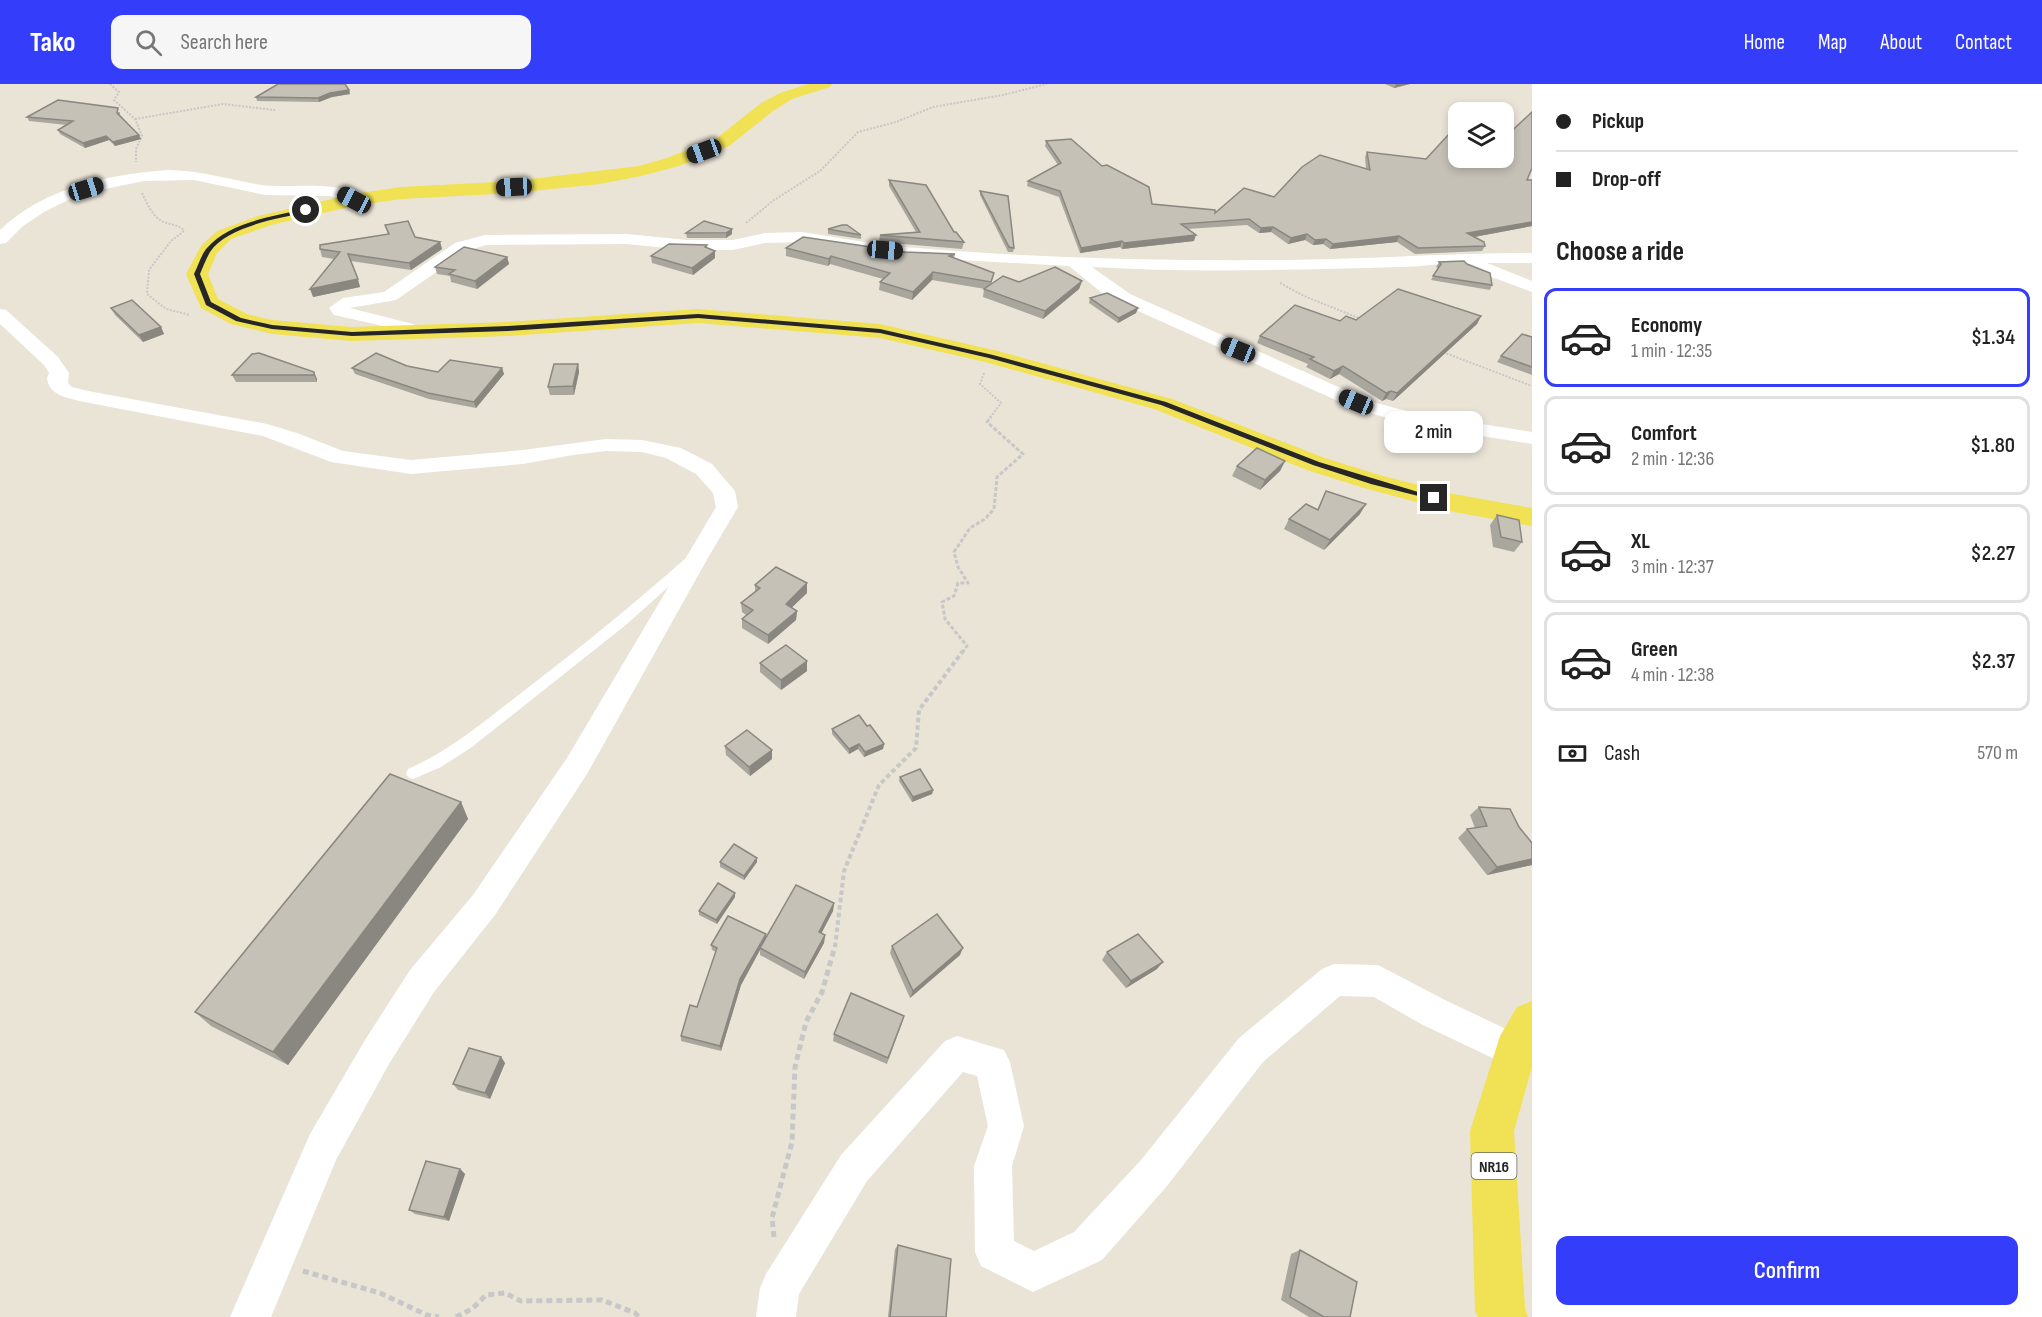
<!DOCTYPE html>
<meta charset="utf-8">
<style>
body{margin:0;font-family:"Sofia Sans Condensed",sans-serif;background:#f6f6f6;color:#222;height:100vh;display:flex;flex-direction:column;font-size:22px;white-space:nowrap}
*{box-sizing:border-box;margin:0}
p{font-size:20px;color:#767676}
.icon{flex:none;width:33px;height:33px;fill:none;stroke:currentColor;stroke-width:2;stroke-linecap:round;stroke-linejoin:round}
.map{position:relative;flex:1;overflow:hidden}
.details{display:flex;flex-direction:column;background:#fff;width:510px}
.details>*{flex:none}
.banner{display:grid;align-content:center;height:132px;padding:0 24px;background:#fff}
.tools{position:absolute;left:1448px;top:18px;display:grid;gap:12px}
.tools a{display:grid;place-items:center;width:66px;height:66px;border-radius:12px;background:#fff;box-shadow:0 3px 9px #0003;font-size:30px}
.end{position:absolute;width:27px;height:27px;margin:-14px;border:8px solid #262626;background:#fff;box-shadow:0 0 0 3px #fff}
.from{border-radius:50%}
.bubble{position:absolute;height:42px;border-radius:12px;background:#fff;box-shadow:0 3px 9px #0003;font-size:20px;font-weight:600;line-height:42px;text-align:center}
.car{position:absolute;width:18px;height:36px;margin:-18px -9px;border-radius:8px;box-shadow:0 0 4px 2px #0007;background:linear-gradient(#222 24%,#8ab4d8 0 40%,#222 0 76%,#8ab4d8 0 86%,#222 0)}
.banner b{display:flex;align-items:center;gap:21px;height:57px;font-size:22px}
.banner b+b{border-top:2px solid #e0e0e0}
.banner i{width:15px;height:15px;background:#222}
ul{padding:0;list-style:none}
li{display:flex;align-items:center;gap:18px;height:99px;margin:0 12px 9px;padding:0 12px;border:3px solid #e0e0e0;border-radius:12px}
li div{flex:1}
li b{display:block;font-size:22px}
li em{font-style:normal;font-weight:600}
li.on{border-color:#343efa}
li>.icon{width:54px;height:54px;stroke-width:1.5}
h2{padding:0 24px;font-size:27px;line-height:72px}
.pay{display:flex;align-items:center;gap:15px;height:66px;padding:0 24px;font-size:22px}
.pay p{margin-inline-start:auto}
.cta{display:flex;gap:12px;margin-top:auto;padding:12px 24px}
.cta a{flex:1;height:69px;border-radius:12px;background:#343efa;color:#fff;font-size:24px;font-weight:600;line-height:69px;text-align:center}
header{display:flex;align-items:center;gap:36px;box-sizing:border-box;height:84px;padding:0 30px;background:#343efa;color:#fff}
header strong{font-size:28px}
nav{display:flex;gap:33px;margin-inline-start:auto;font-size:21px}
.search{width:420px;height:54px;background:#f6f6f6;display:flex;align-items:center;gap:15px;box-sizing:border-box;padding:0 21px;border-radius:12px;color:#767676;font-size:22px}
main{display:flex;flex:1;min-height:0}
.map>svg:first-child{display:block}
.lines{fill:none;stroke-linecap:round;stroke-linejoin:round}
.path-far3{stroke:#c7c7c7;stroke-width:2;stroke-dasharray:2 1.5;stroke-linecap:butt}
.path-far2{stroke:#c7c7c7;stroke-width:3;stroke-dasharray:4 2;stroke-linecap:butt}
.path-far1{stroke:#c7c7c7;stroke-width:4;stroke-dasharray:4.5 3;stroke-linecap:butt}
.path{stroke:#c7c7c7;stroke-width:5;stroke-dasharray:6 4;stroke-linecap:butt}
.lane{fill:#fff;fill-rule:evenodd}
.street{fill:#fff;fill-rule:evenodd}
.primary{fill:#f0e155;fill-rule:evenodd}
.wall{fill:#a9a69d}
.shaded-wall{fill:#8a8780}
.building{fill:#c5c1b7;stroke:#8a8780;stroke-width:1.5}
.route{fill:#262626}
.labels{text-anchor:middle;stroke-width:6;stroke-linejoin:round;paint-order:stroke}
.shield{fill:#fff;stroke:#676767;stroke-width:1.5}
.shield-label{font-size:16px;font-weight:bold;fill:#262626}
</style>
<header>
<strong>Tako</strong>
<div class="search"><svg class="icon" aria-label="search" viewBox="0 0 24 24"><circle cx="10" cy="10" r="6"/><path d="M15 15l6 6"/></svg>Search here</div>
<nav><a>Home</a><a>Map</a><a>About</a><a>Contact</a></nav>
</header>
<main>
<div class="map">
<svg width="1532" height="1233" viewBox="0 0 1532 1233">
<rect width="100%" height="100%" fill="#eae4d7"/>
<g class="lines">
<g class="path-far3">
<path d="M110,0l9,8 -5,8 21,19 7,17 -6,13v13"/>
<path d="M135,35l88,-15 52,6"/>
<path d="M142,109c5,10 10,23 20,28 7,4 17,3 22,10l-13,10 -22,29 -2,24 19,15 24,6"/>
<path d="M746,139l28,-23 46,-29 38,-39 38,-10 37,-15 70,-12 44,-11"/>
<path d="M1280,199l24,13 57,23"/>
<path d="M1440,267l92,35"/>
<path d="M984,289l-4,11 21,19 -12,16"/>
</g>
<path class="path-far2" d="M962,569l5,-7 -22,-27 -3,-17 12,-6 4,-13h10l-10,-16 -4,-15 16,-24 15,-9 9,-10 3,-32 26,-23 -36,-32 4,-5"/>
<path class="path-far1" d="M835,863l9,-76 35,-86 37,-37 3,-38 44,-59"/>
<g class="path">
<path d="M774,1153l-2,-19 20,-76 3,-75 11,-45 16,-30 13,-46"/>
<path d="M303,1187l77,22 47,22 12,2"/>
<path d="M456,1233l16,-8 14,-14 19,-2 16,8 81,-1 33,13 4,4"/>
</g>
<path class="lane" d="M691,472l6,4 -2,3 -68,61 -155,123 -31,20 -28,12 -5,-2 -2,-4 2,-4c44,-19 79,-50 117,-79 56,-43 109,-86 162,-133z"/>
<g class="street">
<path d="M170,86c34,1 60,10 92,15 26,4 82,-7 100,15l-8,5 -23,-9 -66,-1 -71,-15 -50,1 -49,10 -27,9 -24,12 -21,14 -17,17 -6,1v-14c45,-43 110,-56 170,-60z"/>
<path d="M802,148c34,5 69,12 103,15 127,11 255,14 382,13 82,-1 163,-7 245,-7v10h-45l45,18v11l-67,-25 -2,-4c-22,0 -43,4 -64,4 -103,3 -205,6 -307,0l38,27 242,108 47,12 113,18v12l-114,-18 -60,-16 -240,-108 -16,-9 -33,-27 -165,-9 -102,-15 -37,1 -32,7h-46l-60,-6 -141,1 -19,6 -71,49 -46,8 63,16 12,9 -2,4 -7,2 -33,-13 -49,-11 -5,-7 14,-10 41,-6 71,-49 30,-8 142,-1 60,6h46l32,-7z"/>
<path d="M0,225l6,1 52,47 11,16 -1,10 4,4 16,4 179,33 30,9 46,18 68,9 112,-10 83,-11 36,1 39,8 31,16 23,27 3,16 -29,49 -122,218 -92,141 -61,77 -45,72 -53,96 -65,157h-41l80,-183 55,-94 45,-70 63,-75 94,-137 149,-251 -3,-14 -17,-19 -30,-16 -24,-6 -36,-1 -33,4 -50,9 -112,10 -80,-12 -68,-26 -184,-35c-14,-4 -30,-6 -32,-23l2,-5 -5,-8 -44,-41z"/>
<path d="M1334,880l44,1 67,35 82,39 5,11 -5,13 -12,5 -12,-5 -82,-39 -47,-27 -34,-1 -77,66 -96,124 -65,74 -69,32 -52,-26 -6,-14 -1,-86 14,-40 -11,-50 -14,-4 -96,109 -68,113 -3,23h-40l4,-29 6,-14 75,-119 104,-114 12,-5 47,14 6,12 14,64 -12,40 2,75 20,10 40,-19 67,-72 98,-122 83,-69z"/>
</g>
<g class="primary">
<path d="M808,0h24l-2,3 -38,12 -19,12 -44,35 -50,20 -38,10 -41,8 -86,9 -113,6 -47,7 -83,19 -40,14 -14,14 -9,21 10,25 29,15 25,6 80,7 156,-5 190,-13 182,15 118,27 174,48 153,59 58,18 71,18 78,14v18l-78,-14 -90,-24 -57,-18 -153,-61 -169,-47 -105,-24 -182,-15 -190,13 -156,5 -80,-7 -41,-10 -30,-16 -15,-34 15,-28 16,-15 41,-15 96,-22 47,-7 113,-6 125,-15 28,-8 50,-20 44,-35 19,-10z"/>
<path d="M1532,917v66l-18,64 11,178 3,8h-50l-3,-6 -5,-180 30,-95 17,-29z"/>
</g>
</g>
<g class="wall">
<path d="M1385,0h25l-16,4z"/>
<path d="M349,6l1,4 -18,3 -13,5 -62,-1 -1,-4z"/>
<path d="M120,28v3l21,24 -26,7 -6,-6 -24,8 -25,-14 -2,-4 9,-5 -38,-4 -2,-4z"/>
<path d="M1046,57l56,25 50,38 63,9 59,-16 92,-28 -1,-12 2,-5 165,28v46l-58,11 11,9 -3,5 -67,3 -18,-12 -67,7 -7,-5 -10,1 -8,-5 -17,4 -17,-12 -12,1 -12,-8 -60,4 7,12 -72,8 -2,-2 -40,6 -21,-56 -32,-11 1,-5 30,-16 -13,-19z"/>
<path d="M889,96l75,62 -2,7 -83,-7 1,-7 36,-3 -27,-46z"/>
<path d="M980,107l34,57 -1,4h-5l-28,-57z"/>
<path d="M385,141l30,12 25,5 2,7 -31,21 -60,-9 9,26 -47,10 21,-38 -12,-2 -2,-8 68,-15z"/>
<path d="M828,145l33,6v4l-33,-5z"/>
<path d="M686,149l46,1 -6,4h-39z"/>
<path d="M707,161v3l8,3v7l-22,17 -41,-12 -1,-7z"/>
<path d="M786,164l119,4 50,2 -1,4 40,15 -3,11 28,-2 63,-1 -3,8 -36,30 -60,-22 1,-8h1l-53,-9 -20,20 -33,-10 1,-8 3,-3 -53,-15 -2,2 -42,-10z"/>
<path d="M507,173l2,7 -32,25 -26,-7 -1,-6 -13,-2 -2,-7z"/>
<path d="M1439,178l28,2 25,21 -2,5 -59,-10 7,-12 -2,-1z"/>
<path d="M1090,214l48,10 -2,5 -18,10 -29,-20z"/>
<path d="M111,224l50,19 3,7 -21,8 -28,-27z"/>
<path d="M1481,232l-4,8 -84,77 -7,-2 -4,2 -43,-27 -9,5 -24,-12 2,-3 -51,-21 3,-7 80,-15z"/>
<path d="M1532,253v38l-35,-13 4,-6z"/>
<path d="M578,280l1,8 -5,23h-24l-2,-8z"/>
<path d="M407,282l31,6 64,-4 2,6 -28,34 -47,-9 -74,-25 -3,-6z"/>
<path d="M314,288l3,7v3h-81l-4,-7z"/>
<path d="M1285,377l-5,10 -20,19 -28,-14 5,-10z"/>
<path d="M1326,407l34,23 -36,36 -40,-21 5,-10 28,-9z"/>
<path d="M1497,431l25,27 -8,10 -21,-5 -3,-22z"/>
<path d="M807,499v10l-16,15 6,3 -1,9 -28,24 -26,-16v-9l4,-4 -4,-3 -1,-9 14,-12v-6z"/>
<path d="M760,579l47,8 -26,19 -21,-18z"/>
<path d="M867,642l17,18 -1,5 -19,8 -6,-8 -9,5 -17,-20v-5z"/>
<path d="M725,662l47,13 -22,17 -24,-21z"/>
<path d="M900,693l33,13 -1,4 -20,8 -13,-21z"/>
<path d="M461,718l7,17 -180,246 -77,-39 -16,-14z"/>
<path d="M1479,723l40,20 13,16v22l-45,10 -29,-37 9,-9 8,-1 -5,-13z"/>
<path d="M720,778h37l-13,18 -24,-13z"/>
<path d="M735,809v4l-18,27 -18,-9v-4z"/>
<path d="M834,819l-1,8 -12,22 4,2 -1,8 -20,36 -44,-24v-5l-19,35 -20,66 -40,-10v-5l16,-29 19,-55 -4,-2 -1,-5 55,-7z"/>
<path d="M892,862l68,9 -50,43 -20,-45z"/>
<path d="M1107,868l50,17 -31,19 -24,-28z"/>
<path d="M902,939l-15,41 -54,-23 1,-7z"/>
<path d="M501,973l4,6 -15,36 -32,-9 -5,-6z"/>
<path d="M460,1085l5,5 -16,47 -34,-7 -6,-4z"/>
<path d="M898,1161l48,72h-58l7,-68z"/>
<path d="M1300,1166l50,67h-41l-28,-17 10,-46z"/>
</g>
<g class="shaded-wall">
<path d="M1396,0h14l-16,4z"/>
<path d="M349,6l1,4 -18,3 -13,5 -1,-4 12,-5z"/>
<path d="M139,51l2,4 -26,7 -2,-4z"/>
<path d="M106,52l3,4 -24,8 -2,-5z"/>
<path d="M1532,138v4l-69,13 4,-6z"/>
<path d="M1273,143l-2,5 -12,1 2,-5z"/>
<path d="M732,145v5l-6,4v-5z"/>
<path d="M1307,150l-2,6 -17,4 3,-6z"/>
<path d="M1196,151l-2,6 -72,8 2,-6z"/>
<path d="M1399,152l-2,6 -67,7 3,-5z"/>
<path d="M1326,155l-3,5 -10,1 2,-5z"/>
<path d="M1122,157l-2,6 -40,6 1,-5z"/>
<path d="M440,158l2,7 -31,21 -2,-7z"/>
<path d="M715,167v7l-22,17 -1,-7z"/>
<path d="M831,172l-1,8 -2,2 1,-7z"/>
<path d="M507,173l2,7 -32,25 -2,-8z"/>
<path d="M933,188l-1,8 -20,20 1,-8z"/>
<path d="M358,195l2,8 -47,10 -3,-8z"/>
<path d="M1082,197l-3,8 -36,30 2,-8z"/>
<path d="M1138,224l-2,5 -18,10 1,-5z"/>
<path d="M1481,232l-4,8 -84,77 4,-8z"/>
<path d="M161,243l3,7 -21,8 -4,-7z"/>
<path d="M578,280l1,8 -5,23 -1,-9z"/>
<path d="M1343,282l-4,8 -9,5 4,-8z"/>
<path d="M502,284l2,6 -28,34 -2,-6z"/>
<path d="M314,288l3,7v3l-3,-7z"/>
<path d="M1391,307l-5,8 -4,2 4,-8z"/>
<path d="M1285,377l-5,10 -20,19 5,-10z"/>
<path d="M1366,420l-6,10 -36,36 6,-10z"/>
<path d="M807,499v10l-22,21 1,-10z"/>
<path d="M797,527l-1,9 -28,24v-9z"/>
<path d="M807,577v10l-26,19v-10z"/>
<path d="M859,660l-1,5 -9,5v-5z"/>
<path d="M884,660l-1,5 -19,8 1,-5z"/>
<path d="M772,666v9l-22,17 -1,-9z"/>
<path d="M933,706l-1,4 -20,8 1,-5z"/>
<path d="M461,718l7,17 -180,246 -15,-13z"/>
<path d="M757,774v4l-13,18v-4z"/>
<path d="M1532,775v6l-45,10 10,-8z"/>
<path d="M735,809v4l-18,27 -1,-4z"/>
<path d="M834,819l-1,8 -15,29 1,-8z"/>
<path d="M766,850v6l-6,8v2l-19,35 -20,66 -1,-5 20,-67z"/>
<path d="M825,851l-1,8 -20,36 1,-7z"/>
<path d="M963,864l-3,7 -50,43 3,-7z"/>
<path d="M1163,878l-6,7 -31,19 5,-7z"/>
<path d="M501,973l4,6 -15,36 -5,-6z"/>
<path d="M460,1085l5,5 -16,47 -5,-4z"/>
</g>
<g class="building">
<path d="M278,0h67l4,6 -19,3 -12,5 -62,-1z"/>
<path d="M58,16l60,8 -1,5 22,22 -26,7 -7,-6 -23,7 -25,-13 15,-9 -46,-4z"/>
<path d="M1532,28v56l-5,12h5v42l-65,11 17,9 1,4 -67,2 -19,-12 -66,8 -7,-5 -11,1 -8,-6 -16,4 -18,-11 -12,1 -12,-9 -68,5 15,11 -72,8 -2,-2 -41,7 -21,-57 -32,-10 33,-18 -15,-22 25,-2 31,27 5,-1 42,22 3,17 63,6v3l29,-25 30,9 28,-30 18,-12 50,15 -3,-18 59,7 23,-25 9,2v22h45v-19z"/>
<path d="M889,96l37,5 28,47h2l8,10 -84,-7 40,-3z"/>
<path d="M980,107l28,5 6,52 -5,-1z"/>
<path d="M408,137l7,16 25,5 -31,21 -61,-9 10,25 -48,10 30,-37 -20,-3v-4l69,-11 -4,-9z"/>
<path d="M704,137l28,8 -6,4h-40z"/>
<path d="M842,141h5l14,10 -33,-6z"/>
<path d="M803,153l102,15 50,2 -6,2 45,17 -3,9 -58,-10 -20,20 -33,-10 10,-9 -59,-17 -2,3 -43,-11z"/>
<path d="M669,160l38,1 -2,2 10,4 -23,17 -41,-12z"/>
<path d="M464,163l43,10 -32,24 -26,-7 6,-4 -20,-3z"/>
<path d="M1464,177l3,3 23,9 2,12 -59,-9 8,-12 -2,-2z"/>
<path d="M1055,183l27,14 -37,30 -61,-22 19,-13 16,6z"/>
<path d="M1398,205l83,27 -84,77 -6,-2 -5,2 -43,-27 -9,5 -24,-12 4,-2 -54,-21 35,-31 45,16 6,-5 10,4z"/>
<path d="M1107,209l31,15 -19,10 -29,-20z"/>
<path d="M132,216l29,27 -22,8 -28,-27z"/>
<path d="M1522,250l10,3v30l-31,-11z"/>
<path d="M259,269l55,19v3h-82l20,-21z"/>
<path d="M376,269l31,13 31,6 12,-12 52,8 -28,34 -46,-9 -76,-25z"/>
<path d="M554,280h24l-5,22 -25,1z"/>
<path d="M1257,364l28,13 -20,19 -28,-14z"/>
<path d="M1326,407l40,13 -36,36 -41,-21 17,-15 12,6z"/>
<path d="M1497,431l22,5 3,22 -21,-5z"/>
<path d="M776,483l31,16 -21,21 11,7 -29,24 -26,-16 11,-9 -12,-7 19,-15 -5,-3z"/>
<path d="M786,561l21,16 -26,19 -21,-17z"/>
<path d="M859,631l8,11 3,-1 14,19 -19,8 -6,-8 -10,5 -17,-20z"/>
<path d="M747,646l25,20 -23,17 -24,-21z"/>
<path d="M920,685l13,21 -20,7 -13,-20z"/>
<path d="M390,690l71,28 -188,250 -78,-40z"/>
<path d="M1479,723l31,2 9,18 13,16v16l-35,8 -30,-38 20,-3z"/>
<path d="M734,760l23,14 -13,18 -24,-14z"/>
<path d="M718,799l17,10 -19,27 -17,-9z"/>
<path d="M796,801l38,18 -15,29 6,3 -20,37 -45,-24z"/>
<path d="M937,830l26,34 -50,43 -21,-45z"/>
<path d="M728,832l38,18 -26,45 -20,67 -39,-10 9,-31 7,2 20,-59 -6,-3z"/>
<path d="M1138,850l25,28 -32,19 -24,-29z"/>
<path d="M851,909l53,23 -16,42 -54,-24z"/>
<path d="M469,964l32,9 -16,36 -32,-9z"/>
<path d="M426,1077l34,8 -16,48 -35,-7z"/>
<path d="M898,1161l53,14 -5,58h-56z"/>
<path d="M1300,1166l57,32 -7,35h-26l-34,-20z"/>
</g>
<path class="route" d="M306,125l2,3c-28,6 -81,14 -98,40 -4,7 -7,15 -10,22l11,28 30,16 31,7 80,7 156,-6 190,-12 182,15 113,26 173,47 153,60 119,36 -4,2 -63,-16 -58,-19 -152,-60 -172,-47 -109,-25 -182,-15 -190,13 -156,5 -80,-7 -36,-8 -30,-16 -12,-31c4,-8 7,-19 13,-26 22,-26 67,-32 99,-39z"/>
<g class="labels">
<rect class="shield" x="1471.5" y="1069" width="45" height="26" rx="4.5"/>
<g class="shield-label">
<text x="1494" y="1088">NR16</text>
</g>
</g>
</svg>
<div class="tools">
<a><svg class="icon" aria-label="layers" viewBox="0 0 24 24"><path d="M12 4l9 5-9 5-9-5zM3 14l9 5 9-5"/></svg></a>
</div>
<i class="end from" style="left:306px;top:126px"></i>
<i class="end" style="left:1434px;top:414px"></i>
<div class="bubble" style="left:1384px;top:327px;width:99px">2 min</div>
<i class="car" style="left:704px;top:67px;rotate:250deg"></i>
<i class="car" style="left:514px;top:103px;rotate:267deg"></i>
<i class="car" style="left:86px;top:105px;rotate:73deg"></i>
<i class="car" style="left:354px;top:116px;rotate:298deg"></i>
<i class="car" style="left:885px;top:166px;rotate:95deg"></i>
<i class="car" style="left:1238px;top:266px;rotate:292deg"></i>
<i class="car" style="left:1356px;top:318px;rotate:293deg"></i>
</div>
<section class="details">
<div class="banner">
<b><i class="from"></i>Pickup</b>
<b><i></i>Drop-off</b>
</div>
<h2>Choose a ride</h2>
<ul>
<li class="on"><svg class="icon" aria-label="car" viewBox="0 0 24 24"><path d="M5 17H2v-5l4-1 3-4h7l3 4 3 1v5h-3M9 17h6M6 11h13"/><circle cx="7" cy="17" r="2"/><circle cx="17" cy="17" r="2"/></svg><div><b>Economy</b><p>1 min · 12:35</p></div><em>$1.34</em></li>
<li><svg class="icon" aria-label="car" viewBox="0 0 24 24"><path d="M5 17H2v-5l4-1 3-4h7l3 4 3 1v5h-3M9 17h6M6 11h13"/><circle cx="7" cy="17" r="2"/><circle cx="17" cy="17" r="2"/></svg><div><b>Comfort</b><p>2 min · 12:36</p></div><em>$1.80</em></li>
<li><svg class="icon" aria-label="car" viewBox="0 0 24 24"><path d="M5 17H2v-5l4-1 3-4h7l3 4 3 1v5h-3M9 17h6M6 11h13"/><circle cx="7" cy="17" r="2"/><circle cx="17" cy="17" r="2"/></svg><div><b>XL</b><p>3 min · 12:37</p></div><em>$2.27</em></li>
<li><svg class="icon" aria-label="car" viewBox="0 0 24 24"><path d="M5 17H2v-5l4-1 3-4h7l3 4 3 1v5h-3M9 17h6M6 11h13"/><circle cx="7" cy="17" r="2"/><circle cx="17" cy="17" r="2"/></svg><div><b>Green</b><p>4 min · 12:38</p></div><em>$2.37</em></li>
</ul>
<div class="pay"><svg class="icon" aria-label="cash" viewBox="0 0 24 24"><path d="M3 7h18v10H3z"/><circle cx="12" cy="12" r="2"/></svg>Cash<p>570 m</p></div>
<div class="cta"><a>Confirm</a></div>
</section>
</main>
